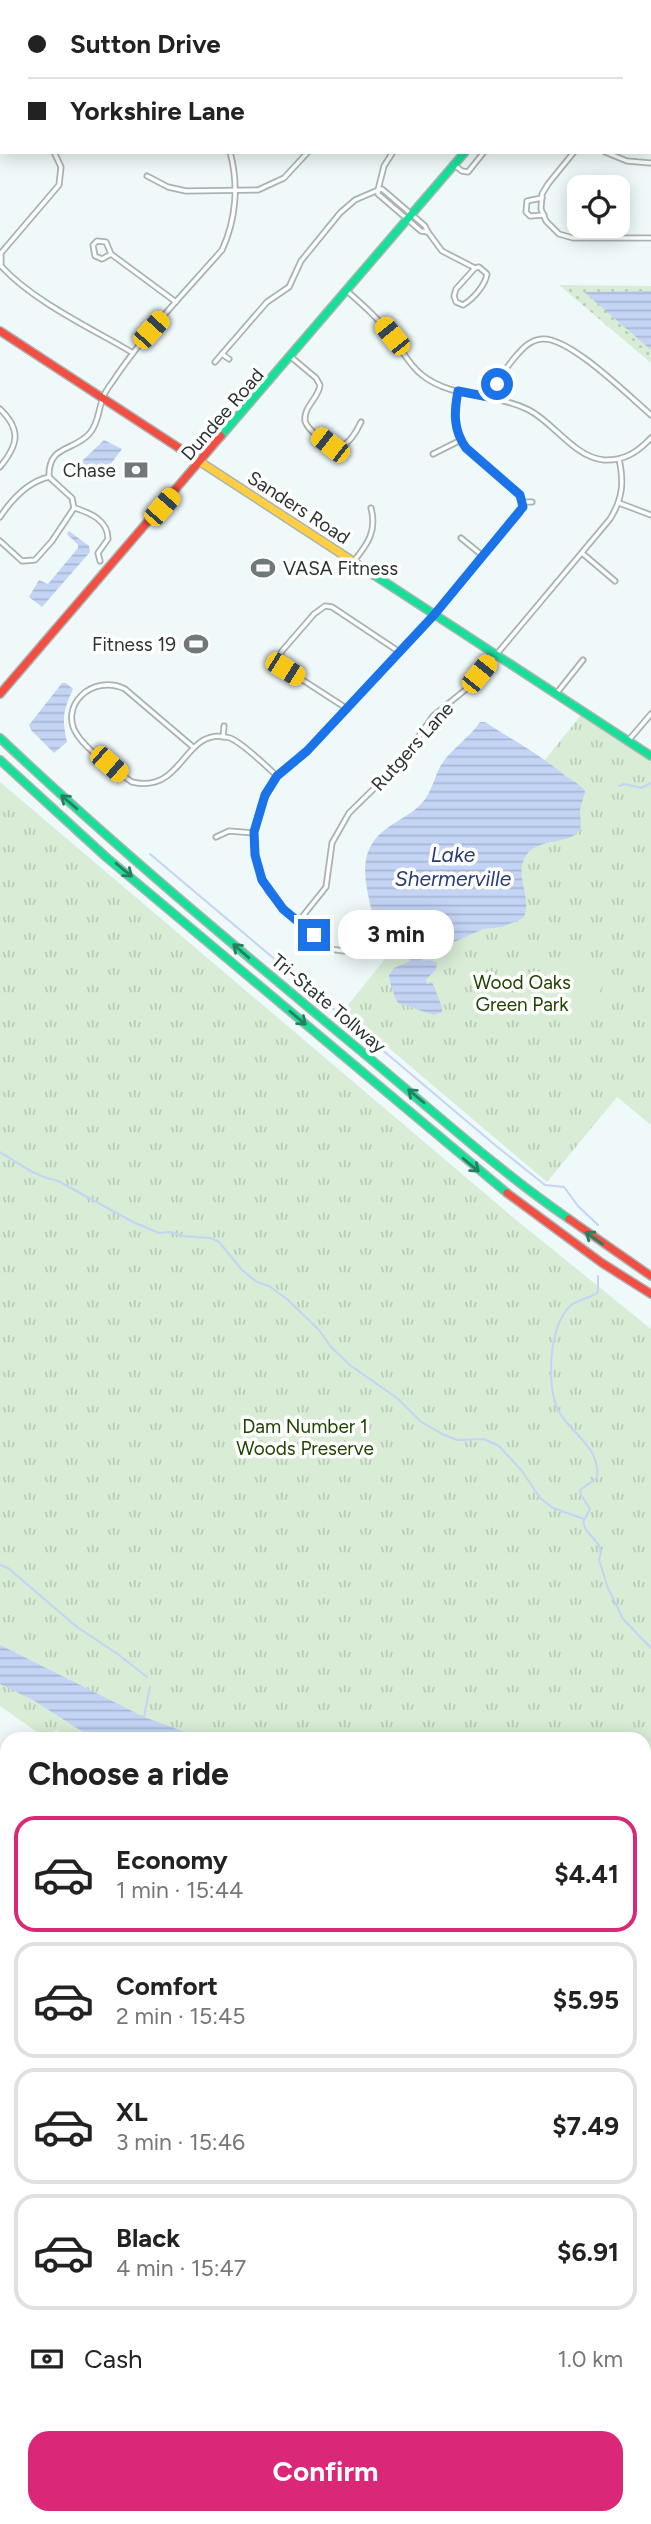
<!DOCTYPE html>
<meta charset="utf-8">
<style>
body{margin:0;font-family:Figtree,sans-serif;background:#f2f2f2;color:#222;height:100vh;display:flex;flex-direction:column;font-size:26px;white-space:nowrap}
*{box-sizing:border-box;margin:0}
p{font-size:23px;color:#767676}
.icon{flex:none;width:38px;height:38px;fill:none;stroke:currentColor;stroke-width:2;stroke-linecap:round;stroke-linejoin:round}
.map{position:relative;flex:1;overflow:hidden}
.panel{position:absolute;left:0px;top:1732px;width:651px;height:793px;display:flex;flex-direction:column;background:#fff;border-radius:21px 21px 0 0;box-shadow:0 4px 18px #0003}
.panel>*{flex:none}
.hud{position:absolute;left:0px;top:0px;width:651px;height:154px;box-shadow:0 4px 18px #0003;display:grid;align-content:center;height:154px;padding:0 28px;background:#fff}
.fabs{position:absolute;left:567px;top:175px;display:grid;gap:14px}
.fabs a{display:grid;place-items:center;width:63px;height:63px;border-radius:14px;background:#fff;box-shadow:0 4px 18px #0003;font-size:35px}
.end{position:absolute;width:32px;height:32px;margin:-16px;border:9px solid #1a73e8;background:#fff;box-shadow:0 0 0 4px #fff}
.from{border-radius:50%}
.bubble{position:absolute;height:49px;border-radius:21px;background:#fff;box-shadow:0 4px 18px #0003;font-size:23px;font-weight:700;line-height:49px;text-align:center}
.car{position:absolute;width:21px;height:42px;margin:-21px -10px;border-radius:9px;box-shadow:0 0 5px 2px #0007;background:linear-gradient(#f5c518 24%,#345 0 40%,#f5c518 0 76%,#345 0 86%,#f5c518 0)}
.hud b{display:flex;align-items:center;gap:24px;height:66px;font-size:26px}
.hud b+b{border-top:2px solid #e0e0e0}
.hud i{width:18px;height:18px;background:#222}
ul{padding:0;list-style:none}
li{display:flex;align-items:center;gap:21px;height:116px;margin:0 14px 10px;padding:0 14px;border:4px solid #e0e0e0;border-radius:21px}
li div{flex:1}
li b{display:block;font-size:26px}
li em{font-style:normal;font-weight:700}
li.selected{border-color:#db2777}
li>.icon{width:63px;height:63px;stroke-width:1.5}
h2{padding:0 28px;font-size:32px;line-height:84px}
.pay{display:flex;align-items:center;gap:18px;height:77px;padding:0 28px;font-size:26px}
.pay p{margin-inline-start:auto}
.action{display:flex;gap:14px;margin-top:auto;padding:14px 28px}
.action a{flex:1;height:80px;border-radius:21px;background:#db2777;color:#fff;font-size:28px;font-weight:700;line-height:80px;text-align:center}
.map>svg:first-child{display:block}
.grass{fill:url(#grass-dots)}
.park{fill:url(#park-tufts)}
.garden{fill:#d9ecd6}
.water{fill:url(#water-rules)}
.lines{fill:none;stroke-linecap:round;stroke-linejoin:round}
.stream{stroke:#c3d4f5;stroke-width:2}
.canal{stroke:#c3d4f5;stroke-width:5}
.taxiway{stroke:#e4eaea;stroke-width:12}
.runway{stroke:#e4eaea;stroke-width:32}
.street-casing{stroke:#abb2b2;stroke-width:7}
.fast-casing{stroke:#abb2b2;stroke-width:10}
.slow-casing{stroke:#abb2b2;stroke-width:10}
.jam-casing{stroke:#abb2b2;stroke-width:10}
.street{stroke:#fdfefe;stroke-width:3.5}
.fast{stroke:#16e098;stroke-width:7}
.slow{stroke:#ffcf43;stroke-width:7}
.jam{stroke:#f24e42;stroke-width:7}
.oneway{stroke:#228160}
.route{stroke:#1a73e8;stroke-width:9}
.labels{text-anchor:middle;stroke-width:7;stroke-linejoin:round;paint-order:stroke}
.street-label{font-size:19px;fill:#2c3333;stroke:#fff}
.poi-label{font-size:19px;fill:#2c3333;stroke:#fff;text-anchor:end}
.park-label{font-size:19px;fill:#204300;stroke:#fff}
.water-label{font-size:21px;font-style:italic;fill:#283d76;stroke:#fff}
</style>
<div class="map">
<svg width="651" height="2524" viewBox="0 0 651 2524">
<defs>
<pattern id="grass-dots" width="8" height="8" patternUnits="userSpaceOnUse" patternTransform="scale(1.75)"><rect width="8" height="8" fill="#d9ecd6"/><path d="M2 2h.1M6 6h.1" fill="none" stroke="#bacbb8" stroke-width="1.8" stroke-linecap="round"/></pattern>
<pattern id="park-tufts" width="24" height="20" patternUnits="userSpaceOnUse" patternTransform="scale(1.75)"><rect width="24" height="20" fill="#d9ecd6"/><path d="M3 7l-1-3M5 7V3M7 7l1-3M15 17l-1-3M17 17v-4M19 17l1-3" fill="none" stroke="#bacbb8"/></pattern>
<pattern id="water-rules" width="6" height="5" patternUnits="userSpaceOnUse" patternTransform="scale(1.75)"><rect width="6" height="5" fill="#c3d4f5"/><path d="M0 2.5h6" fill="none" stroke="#a8b6d2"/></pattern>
</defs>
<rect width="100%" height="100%" fill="#eff9fa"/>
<g class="grass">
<path d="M559,285l92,1v77z"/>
<path d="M644,2494l7,3v27h-126l-17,-6h136z"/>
<path d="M68,2518h99l17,6h-77l-7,-2 -1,2h-27z"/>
<path d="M204,2518h202l15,6h-203z"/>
</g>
<g class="park">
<path d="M581,715l70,46v364l-34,-28 -70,85 -203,-172z"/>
<path d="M0,782l515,437 136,110v638l-7,-4v-223h-570l-18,-10 -9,9 -47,-33z"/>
</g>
<path class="garden" d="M571,960l20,4 19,11 -33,52 -5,2 -56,-29c14,-20 29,-37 55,-40z"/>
<g class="water">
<path d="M651,291v59l-67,-58z"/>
<path d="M104,440l18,9 -21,28 -20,-15z"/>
<path d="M69,531l20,15 1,6 -48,55 -13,-10 10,-17 9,4 30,-36v-3l-11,-11z"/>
<path d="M62,683h4l7,6c-10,22 -11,29 -6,53l-13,11 -23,-23 -2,-5z"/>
<path d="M480,722h5c26,17 54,32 78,52 8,6 16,9 22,17 -1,7 -5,14 -5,21 0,6 2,11 0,17 -8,16 -40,8 -53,25 -15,20 7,45 -4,64l-21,9 -19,2 -62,28 2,4 7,-1 7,3 -1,6 -10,11 1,4 5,-2 10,25v5l-8,3 -36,-12c-4,-7 -8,-20 -9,-28l5,-7 16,-7c2,-26 -32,-21 -39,-53 -7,-32 -14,-60 19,-82 10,-7 23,-13 31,-22 12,-12 13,-29 22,-42 11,-15 27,-25 37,-40z"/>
<path d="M0,1645l144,72 60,22h-110l-61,-39 -33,-16z"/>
</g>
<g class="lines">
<g class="stream">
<path d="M619,786l5,-2 17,4 10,-5"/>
<path d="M150,854l345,291 50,40 19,2 14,19 20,19"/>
<path d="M0,1152c19,12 35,24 58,29l75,41 26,11 11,-1 13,4 28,2 8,4 23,28 15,12 12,4 18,13 32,31 12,17 20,19 46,32 23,23 22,13 15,6 27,-1 15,7 23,25 18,27 13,10 31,11"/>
<path d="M598,1276v16c-8,7 -20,7 -28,14 -21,21 -24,79 -12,104 12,24 43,36 39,68l-17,12 1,5 9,14 -7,13 3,8 13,15 2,7 -2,8 9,28 15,31 28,29"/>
<path d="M0,1565l8,3 69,59 42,28 28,22"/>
<path d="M144,1717l6,-30"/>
</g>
<g class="canal">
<path d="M644,1988l7,-3"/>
<path d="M0,2281h7"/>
</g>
<g class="taxiway">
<path d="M644,2489l7,2"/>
<path d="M184,2518l17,6"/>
<path d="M439,2524l10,-5 9,-1"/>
</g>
<path class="runway" d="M458,2518l17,6"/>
<g class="street-casing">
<g id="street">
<path d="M413,0v2"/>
<path d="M152,2v-2"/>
<path d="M223,2v-2"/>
<path d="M649,16l2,-2"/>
<path d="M649,85l2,1"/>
<path d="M0,141l2,-2"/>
<path d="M54,152l7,15 -2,18 -58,68v13c33,36 90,62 132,87"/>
<path d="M574,152l-26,32 -6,10 -1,15 5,12 13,13 14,4h78"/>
<path d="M605,152l22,9 24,2"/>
<path d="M454,165l8,6 6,1 16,-20"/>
<path d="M147,176l21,11 18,4 72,-1 26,-12 24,-26"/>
<path d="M382,189l43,37 3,6 -7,-1 -43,-37v-4z"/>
<path d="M542,198l-15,3 -1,11 4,4 14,-1"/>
<path d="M428,232l14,19 33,17 4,-1 8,7c-2,12 -14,25 -24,31l-7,-3 -2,-6 2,-7 19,-21"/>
<path d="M111,254l-9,5 -7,-3 -2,-11 4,-4 9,1 5,12 65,48"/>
<path d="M347,291c16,14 32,28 45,46 10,13 17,28 30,38 30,24 73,18 107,35 25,13 45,47 75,50 20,1 34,-8 47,-22"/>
<path d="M222,354l7,5"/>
<path d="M291,357l25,21 4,7c-1,13 -17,22 -15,36 2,7 9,12 15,17 21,17 31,5 41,-16"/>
<path d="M215,362l52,-60 22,-15 12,-26 39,-48 15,-13 23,-10 6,-24 9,-14"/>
<path d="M458,391c-4,21 -5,39 8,57l54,47 3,7h9"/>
<path d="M494,398c4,-18 10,-28 22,-42 7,-8 14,-16 26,-17 27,-3 88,58 109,76"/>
<path d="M0,409c22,21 18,36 0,58"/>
<path d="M433,454l28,-14"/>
<path d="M49,477c-1,-33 25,-25 41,-44 9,-11 8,-23 13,-35 2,-8 10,-16 14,-23 31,-45 69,-84 105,-125 14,-30 17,-65 8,-98"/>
<path d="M49,477l23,21 2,10"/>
<path d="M619,503l32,12"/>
<path d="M75,508c15,5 33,12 33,31l-10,14 2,8"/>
<path d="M0,517c12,-18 27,-35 49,-40"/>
<path d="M461,538l22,18"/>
<path d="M0,541l22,20 13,-1 17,-19 22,-33"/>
<path d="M582,553l33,28"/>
<path d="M353,562c15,-18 24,-31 18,-54"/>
<path d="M556,694l27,-34"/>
<path d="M346,708l-65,-42 -2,-10 3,-5 32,-37 11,-8 7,1 66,44"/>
<path d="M223,737l1,-11"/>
<path d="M628,741l23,-27"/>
<path d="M193,747l-68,-58c-33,-16 -68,18 -47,47 11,16 38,35 54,46 53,13 51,-58 98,-44 13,5 36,28 47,38"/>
<path d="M216,837l13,-6 25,2"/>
<path d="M298,922l28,-35 6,-44 17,-30 50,-49 34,-48 37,-30 140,-167c13,-21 14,-37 9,-60"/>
<path d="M344,951l-14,-2 -47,-40 -15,-18 -10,-24 -4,-22v-12l7,-28 16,-29 30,-25 127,-136 85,-101 4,-7v-5"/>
<path d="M0,1928l7,-7"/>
<path d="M0,2003l7,-8"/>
<path d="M644,2075l7,-8"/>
<path d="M0,2111l7,5"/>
<path d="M644,2123l7,6"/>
<path d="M0,2164l7,-8"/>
<path d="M0,2191l7,-8"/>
<path d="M0,2258l7,5"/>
<path d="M644,2369l7,-8"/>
</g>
</g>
<g class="fast-casing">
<g id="fast">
<path d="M593,2l2,-2"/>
<path d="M221,436l244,-284"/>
<path d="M374,575l277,181"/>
<path d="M0,738c112,106 231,205 350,304 72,59 142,124 219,177"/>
<path d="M0,760l106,97 401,336"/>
<path d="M0,1776l7,2"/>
<path d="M644,1974l7,4"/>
<path d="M0,2364l7,-19"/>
<path d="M0,2410l7,-42"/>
</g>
</g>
<g class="slow-casing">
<g id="slow">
<path d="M179,448l195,127"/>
<path d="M0,2501l7,9"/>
</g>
</g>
<g class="jam-casing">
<g id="jam">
<path d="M0,331l179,117"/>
<path d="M0,694l221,-258"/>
<path d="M507,1193l95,70 49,31"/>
<path d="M569,1219l82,57"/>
<path d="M14,2518l5,6"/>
</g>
</g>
<use href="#street" class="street"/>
<use href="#fast" class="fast"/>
<use href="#slow" class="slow"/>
<use href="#jam" class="jam"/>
</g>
<defs><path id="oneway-shaft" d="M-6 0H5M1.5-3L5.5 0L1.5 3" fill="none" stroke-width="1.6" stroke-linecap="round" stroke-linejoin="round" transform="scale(1.75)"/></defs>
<g class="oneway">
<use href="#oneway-shaft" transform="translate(69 802) rotate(-139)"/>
<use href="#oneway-shaft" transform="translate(124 870) rotate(40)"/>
<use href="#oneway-shaft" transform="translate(241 951) rotate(-139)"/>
<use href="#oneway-shaft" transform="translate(298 1018) rotate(40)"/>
<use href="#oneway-shaft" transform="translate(416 1096) rotate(-140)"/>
<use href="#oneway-shaft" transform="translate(471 1165) rotate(40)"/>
<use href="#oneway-shaft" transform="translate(594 1238) rotate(-145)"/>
</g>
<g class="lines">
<path class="route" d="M314,935l-31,-26 -21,-29 -7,-25 -1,-23 11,-37 12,-19 30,-25 127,-136 89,-108 -3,-12 -54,-47c-13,-18 -12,-36 -8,-57l36,7 3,-14"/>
</g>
<defs>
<g id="bank-bare" transform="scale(1.89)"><path d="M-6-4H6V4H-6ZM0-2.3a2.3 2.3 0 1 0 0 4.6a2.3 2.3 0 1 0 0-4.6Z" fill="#707879" stroke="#fff" stroke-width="2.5" paint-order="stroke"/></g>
<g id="stadium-bare" transform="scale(1.89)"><path d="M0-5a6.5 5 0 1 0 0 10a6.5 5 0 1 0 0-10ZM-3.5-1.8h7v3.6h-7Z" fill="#707879" stroke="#fff" stroke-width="2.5" paint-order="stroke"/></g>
</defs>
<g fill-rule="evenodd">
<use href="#bank-bare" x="136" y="470"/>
<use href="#stadium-bare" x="263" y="568"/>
<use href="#stadium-bare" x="196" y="644"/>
</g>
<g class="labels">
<g class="street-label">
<text transform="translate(222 414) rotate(-49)" y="7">Dundee Road</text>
<text transform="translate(299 507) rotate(33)" y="7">Sanders Road</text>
<text transform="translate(412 746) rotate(-48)" y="7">Rutgers Lane</text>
<text transform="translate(329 1003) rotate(40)" y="7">Tri-State Tollway</text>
</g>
<g class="poi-label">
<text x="116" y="477">Chase</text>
<text x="283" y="575" text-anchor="start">VASA Fitness</text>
<text x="176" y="651">Fitness 19</text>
</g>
<g class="park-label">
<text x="522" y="989">Wood Oaks<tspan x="522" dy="22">Green Park</tspan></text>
<text x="305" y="1433">Dam Number 1<tspan x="305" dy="22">Woods Preserve</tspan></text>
</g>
<g class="water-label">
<text x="453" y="862">Lake<tspan x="453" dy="24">Shermerville</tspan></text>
</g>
</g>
</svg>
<div class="fabs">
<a><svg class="icon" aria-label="locate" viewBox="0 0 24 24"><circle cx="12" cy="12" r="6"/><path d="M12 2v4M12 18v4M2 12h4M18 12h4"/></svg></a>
</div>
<i class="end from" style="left:497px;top:384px"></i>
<i class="end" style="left:314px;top:935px"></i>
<div class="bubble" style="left:338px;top:910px;width:116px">3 min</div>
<i class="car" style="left:151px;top:330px;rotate:42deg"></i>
<i class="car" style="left:392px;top:336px;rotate:321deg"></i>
<i class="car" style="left:330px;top:445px;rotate:308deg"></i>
<i class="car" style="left:162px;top:507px;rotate:41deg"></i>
<i class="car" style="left:285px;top:669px;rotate:122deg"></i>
<i class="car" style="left:479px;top:674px;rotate:39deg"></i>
<i class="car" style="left:109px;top:764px;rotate:131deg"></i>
<div class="hud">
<b><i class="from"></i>Sutton Drive</b>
<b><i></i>Yorkshire Lane</b>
</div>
<section class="panel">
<h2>Choose a ride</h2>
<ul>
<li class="selected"><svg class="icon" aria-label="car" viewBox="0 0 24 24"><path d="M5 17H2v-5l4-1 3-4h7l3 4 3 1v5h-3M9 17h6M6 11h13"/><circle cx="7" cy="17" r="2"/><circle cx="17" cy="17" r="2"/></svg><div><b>Economy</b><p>1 min · 15:44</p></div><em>$4.41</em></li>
<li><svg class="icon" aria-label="car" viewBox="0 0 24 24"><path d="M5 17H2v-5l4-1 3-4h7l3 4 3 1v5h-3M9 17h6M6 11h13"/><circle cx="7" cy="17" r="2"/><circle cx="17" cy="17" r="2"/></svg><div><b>Comfort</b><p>2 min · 15:45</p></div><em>$5.95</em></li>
<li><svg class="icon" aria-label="car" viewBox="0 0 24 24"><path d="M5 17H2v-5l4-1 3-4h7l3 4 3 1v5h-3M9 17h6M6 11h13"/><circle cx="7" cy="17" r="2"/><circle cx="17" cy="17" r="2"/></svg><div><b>XL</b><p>3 min · 15:46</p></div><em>$7.49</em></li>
<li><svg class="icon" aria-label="car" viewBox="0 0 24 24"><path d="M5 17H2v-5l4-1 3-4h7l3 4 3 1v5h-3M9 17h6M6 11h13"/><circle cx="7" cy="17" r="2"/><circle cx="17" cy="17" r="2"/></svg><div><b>Black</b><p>4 min · 15:47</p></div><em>$6.91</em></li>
</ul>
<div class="pay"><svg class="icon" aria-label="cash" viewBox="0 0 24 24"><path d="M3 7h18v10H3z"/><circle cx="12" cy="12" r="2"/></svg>Cash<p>1.0 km</p></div>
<div class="action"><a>Confirm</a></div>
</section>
</div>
